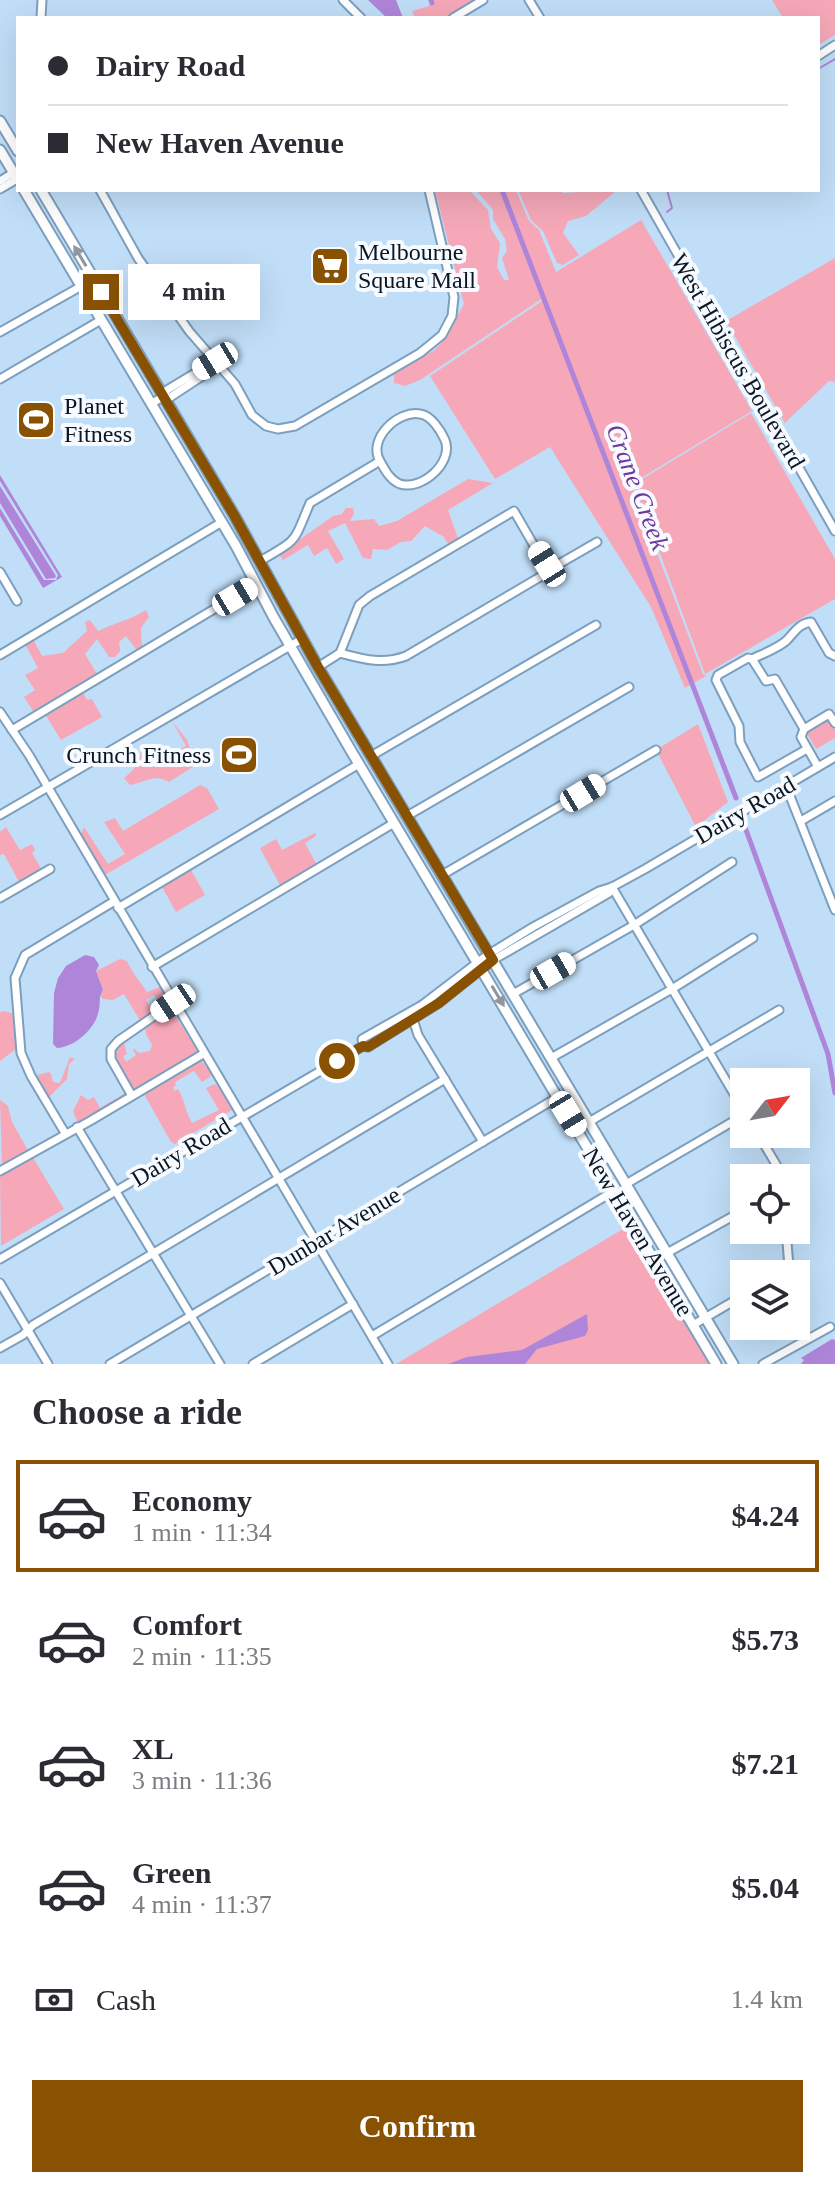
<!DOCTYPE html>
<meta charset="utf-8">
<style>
body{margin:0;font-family:Georgia,serif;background:#f2f2f3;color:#2b2b33;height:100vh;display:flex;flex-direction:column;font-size:30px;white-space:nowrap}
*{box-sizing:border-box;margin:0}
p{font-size:26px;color:#7c7c81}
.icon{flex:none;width:44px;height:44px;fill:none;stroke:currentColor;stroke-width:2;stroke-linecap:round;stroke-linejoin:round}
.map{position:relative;height:1364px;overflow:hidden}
.sheet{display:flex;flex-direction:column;background:#fff;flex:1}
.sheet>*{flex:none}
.banner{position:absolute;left:16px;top:16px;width:804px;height:176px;border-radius:0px;box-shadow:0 8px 32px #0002;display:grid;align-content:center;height:176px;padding:0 32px;background:#fff}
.needle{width:52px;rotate:59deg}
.buttons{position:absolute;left:730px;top:1068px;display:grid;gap:16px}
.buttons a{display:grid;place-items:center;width:80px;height:80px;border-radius:0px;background:#fff;box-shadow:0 8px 32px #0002;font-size:40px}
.end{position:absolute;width:36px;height:36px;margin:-18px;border:10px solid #895203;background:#fff;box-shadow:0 0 0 4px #fff}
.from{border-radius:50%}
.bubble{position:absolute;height:56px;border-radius:0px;background:#fff;box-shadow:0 8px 32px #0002;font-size:26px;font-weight:700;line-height:56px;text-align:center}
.car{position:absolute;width:24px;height:48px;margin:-24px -12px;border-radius:10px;box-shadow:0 0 6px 2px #0007;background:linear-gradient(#fff 24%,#345 0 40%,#fff 0 76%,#345 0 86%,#fff 0)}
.banner b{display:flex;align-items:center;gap:28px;height:76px;font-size:30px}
.banner b+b{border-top:2px solid #e1e1e2}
.banner i{width:20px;height:20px;background:#2b2b33}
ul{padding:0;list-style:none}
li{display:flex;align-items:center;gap:24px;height:112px;margin:0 16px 12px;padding:0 16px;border:4px solid transparent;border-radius:0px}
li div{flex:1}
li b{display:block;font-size:30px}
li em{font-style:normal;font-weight:700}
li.on{border-color:#895203}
li>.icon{width:72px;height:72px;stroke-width:1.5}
h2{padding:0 32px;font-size:36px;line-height:96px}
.pay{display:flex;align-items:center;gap:20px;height:88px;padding:0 32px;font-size:30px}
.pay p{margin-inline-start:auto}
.cta{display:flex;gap:16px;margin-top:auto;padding:16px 32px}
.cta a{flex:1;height:92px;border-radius:0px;background:#895203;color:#fff;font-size:32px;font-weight:700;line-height:92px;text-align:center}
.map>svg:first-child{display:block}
.green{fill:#f6a8b8}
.water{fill:#af85da}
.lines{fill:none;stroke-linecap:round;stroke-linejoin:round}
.stream{stroke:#af85da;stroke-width:2}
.canal{stroke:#af85da;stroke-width:5}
.minor-casing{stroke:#7d9fbe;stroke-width:11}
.major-casing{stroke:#7d9fbe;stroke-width:13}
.minor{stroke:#fff;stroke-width:7}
.major{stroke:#fff;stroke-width:9}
.oneway{fill:#91979c}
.route{stroke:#895203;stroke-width:10}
.labels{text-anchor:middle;stroke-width:8;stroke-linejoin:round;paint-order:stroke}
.poi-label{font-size:24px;fill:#0a1723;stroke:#f7fbff;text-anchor:start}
.street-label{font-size:24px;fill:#0a1723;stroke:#f7fbff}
.water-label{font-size:26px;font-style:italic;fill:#6e389c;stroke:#f7fbff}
</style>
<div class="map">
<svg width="835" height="1364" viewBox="0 0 835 1364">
<rect width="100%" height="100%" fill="#c1def8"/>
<g class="green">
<path d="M430,0h48l-30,18h-33l-3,-7 17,-5z"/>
<path d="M772,0h63v35l-17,10v-27h-35z"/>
<path d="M435,190h34l19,20 3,19 9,14 -3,24 7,13h5l-7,-22 5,-7 -2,-12 -12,-20v-9l-17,-20h25l42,108 -123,82 -15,6 -11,-3v-10l41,-23 8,-9 21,-37z"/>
<path d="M503,190h13l13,31 10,9 17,42 85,-52 111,191 -121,73 72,190 3,2 -21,12 -34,-81 -101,-160 -55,32 -65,-103 115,-77z"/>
<path d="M518,190h43l2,3 54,-3 -31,26 -18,5 -5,12 16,22 -16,10 -6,-2 -14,-32 -12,-11z"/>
<path d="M835,258v124l-6,-1 -44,42 -59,-102z"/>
<path d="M751,413l84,146v40l-130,75 -71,-190z"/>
<path d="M468,479l25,4 -45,27 11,31 -9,6 -6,-10 -19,-11 -14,15 -10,1 -14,8 -14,-1 -2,10 -8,-1 -18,-35 -17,8 16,28 -8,5 -9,-16 -13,8 -6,-11 -25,15 -4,-6 54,-38 9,-2 4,-6h7l1,6 -4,7 24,-2 5,7 18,-5z"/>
<path d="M146,610l3,7 -8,11 1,19 -6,2 -10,-13 -7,6 1,9 -5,6h-6l-12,-18 -12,15 12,20 -62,40 -11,-17 11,-7 -10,-15 13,-7 -13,-24 8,-5 9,17 21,-3 24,-22 -2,-9 5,-2 8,11c16,-8 32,-11 48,-21z"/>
<path d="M82,691l5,9 5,-1 10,18 -41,23 -16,-26z"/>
<path d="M828,718l7,11v9l-19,11 -10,-17z"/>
<path d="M172,721l15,19 9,25 -27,17c-15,-9 -24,1 -39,3l-6,-7c12,-9 18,-19 18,-35l14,21 30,-18z"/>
<path d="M698,724l30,78 -32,25 -40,-77z"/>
<path d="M200,785l7,3 12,21 -116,67 -23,-39 4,-10 24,37 17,-10 -21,-32 11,-4 8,13z"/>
<path d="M6,827l14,23 12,-6 3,6 -3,3 9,15 -22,14 -15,-28 -4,1v-23z"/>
<path d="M315,833l1,3 -11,7 13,24 -37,20 -21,-39 16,-9 6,11z"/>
<path d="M190,868l15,27 -29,17 -15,-27z"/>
<path d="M120,959l7,2c5,12 13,20 20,31l13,-5 8,13 -5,7 -9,-12 -8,5 4,7 8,-5 3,6 -20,14 -17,-28 -11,6 -10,-1 -3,-4 3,-5 -7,-19z"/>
<path d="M171,1009l26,41 -1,5 -62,37 -16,-26 -3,-17 9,-7 3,12 -4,2 3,6 10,-7 -3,-5 2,-1 4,4 11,-2 2,-6 -6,-11 -1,-8z"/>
<path d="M4,1011l10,3 2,35 -16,12v-49z"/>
<path d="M70,1057l5,2 -6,5 -2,15 -20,20 -13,-23 15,-4 2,2 2,8 7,1z"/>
<path d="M201,1060l10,13 -1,4 -8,5 -8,-11 -19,11 1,3 -3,3 2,3 3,-2c7,11 6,20 14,34l27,-13 -13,-22 9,-4 5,4 12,22 -57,34 -4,-2 -27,-48z"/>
<path d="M127,1092l1,4 -50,28 -5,-13 8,-16 7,5 6,-3 6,11z"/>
<path d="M0,1100l8,6 4,16 16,28 -26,17z"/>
<path d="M32,1156l32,53 -63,37 -1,-71z"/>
<path d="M628,1226l81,138h-313z"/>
</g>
<g class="water">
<path d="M368,0h28l7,18h-16z"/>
<path d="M0,475l62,102 -19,11 -43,-72v-8l44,72h12l2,-5 -58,-94z"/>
<path d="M0,486l56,90 -1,2 -9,1 -46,-76z"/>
<path d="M85,955l9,2 5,8 -3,6 7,19c-5,8 -2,10 -4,19 -2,18 -23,38 -42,39l-4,-4 1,-51 4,-15 8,-12z"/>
<path d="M587,1314l1,16 -3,6 -48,13 -12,15h-77l19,-7 55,-7z"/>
<path d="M832,1339l3,1v24h-34l3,-4 -3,-2z"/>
</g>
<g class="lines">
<g class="stream">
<path d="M818,69l17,-10"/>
<path d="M667,212l5,-4 -5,-18"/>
</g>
<g class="canal">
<path d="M431,0l1,3"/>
<path d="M502,190l234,608"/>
<path d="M742,819l86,235 7,39"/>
</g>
<g class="minor-casing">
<g id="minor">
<path d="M343,0l18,18"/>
<path d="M529,0l11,18"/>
<path d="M41,18l1,-18"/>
<path d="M453,18l30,-18"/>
<path d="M818,56l17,-11"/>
<path d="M0,181l13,-8"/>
<path d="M0,189l17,-10"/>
<path d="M100,190l38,68 51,73 46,53 17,31 14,11 12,3 17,-3 125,-73 22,-18 10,-19 2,-19 -25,-107"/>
<path d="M641,190l194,341"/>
<path d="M0,332l94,-53"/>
<path d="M0,379l101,-59"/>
<path d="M164,396l5,2 50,-33"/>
<path d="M151,404l13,-8 3,-6 48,-29"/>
<path d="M260,561c39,-22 33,-18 50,-58l70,-42c5,9 10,19 20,23 21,7 54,-21 45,-44 -4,-9 -14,-25 -25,-26 -22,-4 -53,25 -40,47"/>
<path d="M0,572l17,29"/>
<path d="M340,653c23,6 42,12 66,3l139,-82 2,-6h5l45,-26"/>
<path d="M0,655l222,-133"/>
<path d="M752,659l14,22 9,-2 29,50 -3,8 17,30"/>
<path d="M318,667l22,-14 19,-48 11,-9 144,-85 33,57"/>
<path d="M0,712l29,43 359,609"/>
<path d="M804,729l25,-15 6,9"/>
<path d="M12,730l244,-146"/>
<path d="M807,749l-49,28 -18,-35 -1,-16 -23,-46 2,-5 30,-17 4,1c10,-5 27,-11 35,-19 8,-8 11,-16 24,-18l18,31 6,3"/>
<path d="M371,756l225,-131"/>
<path d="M786,786l49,124"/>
<path d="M0,815l302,-176"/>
<path d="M407,816l222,-129"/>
<path d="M801,821l34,-20"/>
<path d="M442,875l214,-125"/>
<path d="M612,887l132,224"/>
<path d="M0,898l50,-29"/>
<path d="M118,908l241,-144"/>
<path d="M152,967l242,-144"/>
<path d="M513,994l121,-69 98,-63"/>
<path d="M412,1016l6,19 65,107"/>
<path d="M363,1046l-1,-7 60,-34 64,-49 47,-29 66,-36 13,-4 33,-18 190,-112"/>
<path d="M551,1058l121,-69 81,-51"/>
<path d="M132,1096l-21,-37v-10l7,-8 55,-38"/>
<path d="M589,1122l190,-112"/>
<path d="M77,1127l143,237"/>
<path d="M65,1133l-34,-57 -10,-23 -6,-75 10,-23 88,-53"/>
<path d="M758,1134l19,32 3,12"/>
<path d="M0,1171l90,-50 113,-67"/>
<path d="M626,1184l118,-69"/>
<path d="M667,1253l77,-43"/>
<path d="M0,1259l363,-213 5,1 71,-44 54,-43 116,-67 3,-6"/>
<path d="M783,1274l6,-7 -3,-37"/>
<path d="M0,1283l48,81"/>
<path d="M693,1325l51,-30"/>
<path d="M372,1336l242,-145"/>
<path d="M0,1348l23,-13 10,-10 412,-246"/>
<path d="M110,1364l448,-267"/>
<path d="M253,1364l100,-60"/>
<path d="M763,1364l67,-37"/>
</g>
</g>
<g class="major-casing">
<g id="major">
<path d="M0,121l18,30"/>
<path d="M0,150l18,30"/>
<path d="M24,190l212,356 38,72 76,131 366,615"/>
<path d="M41,190l193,325 84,152 415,697"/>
</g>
</g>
<use href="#minor" class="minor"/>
<use href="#major" class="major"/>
</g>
<defs><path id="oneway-solid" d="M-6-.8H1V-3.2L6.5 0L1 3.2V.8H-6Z" transform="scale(2)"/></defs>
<g class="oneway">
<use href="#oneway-solid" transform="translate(80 256) rotate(-121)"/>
<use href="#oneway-solid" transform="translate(498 996) rotate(59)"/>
</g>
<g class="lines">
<path class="route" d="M101,292l133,223 84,152 175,293 -54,43 -71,44 -5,-1 -26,15"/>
</g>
<defs>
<g id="supermarket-square" transform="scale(2)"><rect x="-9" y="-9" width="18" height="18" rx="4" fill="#895203" stroke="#f7fbff"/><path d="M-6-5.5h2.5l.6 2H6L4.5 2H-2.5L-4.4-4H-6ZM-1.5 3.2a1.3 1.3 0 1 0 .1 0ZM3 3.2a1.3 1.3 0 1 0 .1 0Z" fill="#fff"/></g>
<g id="stadium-square" transform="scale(2)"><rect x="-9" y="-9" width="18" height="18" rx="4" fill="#895203" stroke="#f7fbff"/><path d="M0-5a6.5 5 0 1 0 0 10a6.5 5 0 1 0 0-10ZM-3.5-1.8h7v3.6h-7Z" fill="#fff"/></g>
</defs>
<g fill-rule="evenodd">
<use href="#supermarket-square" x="330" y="266"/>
<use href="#stadium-square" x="36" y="420"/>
<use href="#stadium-square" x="239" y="755"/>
</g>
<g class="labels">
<g class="poi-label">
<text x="358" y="260">Melbourne<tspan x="358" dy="28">Square Mall</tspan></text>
<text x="64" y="414">Planet<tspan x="64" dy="28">Fitness</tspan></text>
<text x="211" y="763" text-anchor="end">Crunch Fitness</text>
</g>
<g class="street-label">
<text transform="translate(738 361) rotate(60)" y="8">West Hibiscus Boulevard</text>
<text transform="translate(745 810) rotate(-30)" y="8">Dairy Road</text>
<text transform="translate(181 1152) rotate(-31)" y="8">Dairy Road</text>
<text transform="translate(334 1231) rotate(-31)" y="8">Dunbar Avenue</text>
<text transform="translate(638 1232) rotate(59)" y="8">New Haven Avenue</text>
</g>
<g class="water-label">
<text transform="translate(638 487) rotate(69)" y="9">Crane Creek</text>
</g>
</g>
</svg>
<div class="buttons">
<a><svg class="needle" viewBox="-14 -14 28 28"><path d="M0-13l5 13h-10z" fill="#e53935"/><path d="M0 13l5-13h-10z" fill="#7c7c81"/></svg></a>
<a><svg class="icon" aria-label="locate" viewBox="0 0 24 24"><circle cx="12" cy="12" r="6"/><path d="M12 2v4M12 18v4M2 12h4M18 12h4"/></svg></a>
<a><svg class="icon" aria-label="layers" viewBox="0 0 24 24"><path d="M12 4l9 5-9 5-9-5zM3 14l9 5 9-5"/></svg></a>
</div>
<i class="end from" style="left:337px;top:1061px"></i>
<i class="end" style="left:101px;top:292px"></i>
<div class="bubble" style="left:128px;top:264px;width:132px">4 min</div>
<i class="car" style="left:215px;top:361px;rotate:239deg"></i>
<i class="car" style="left:547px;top:564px;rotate:328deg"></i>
<i class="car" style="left:235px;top:597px;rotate:59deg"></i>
<i class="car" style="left:583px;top:793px;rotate:59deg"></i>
<i class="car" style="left:553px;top:971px;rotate:60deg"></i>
<i class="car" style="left:173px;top:1003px;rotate:236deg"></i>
<i class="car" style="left:568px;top:1114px;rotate:149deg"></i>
<div class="banner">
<b><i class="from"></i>Dairy Road</b>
<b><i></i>New Haven Avenue</b>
</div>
</div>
<section class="sheet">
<h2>Choose a ride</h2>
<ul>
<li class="on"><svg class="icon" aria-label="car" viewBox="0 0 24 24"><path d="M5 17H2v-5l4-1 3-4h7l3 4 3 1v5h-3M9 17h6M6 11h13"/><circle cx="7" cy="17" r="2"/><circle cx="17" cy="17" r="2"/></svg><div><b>Economy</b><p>1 min · 11:34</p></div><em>$4.24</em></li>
<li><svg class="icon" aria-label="car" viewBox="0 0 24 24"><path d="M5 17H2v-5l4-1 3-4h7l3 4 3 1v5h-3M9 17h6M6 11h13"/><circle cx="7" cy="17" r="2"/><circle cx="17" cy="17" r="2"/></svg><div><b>Comfort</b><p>2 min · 11:35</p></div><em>$5.73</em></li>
<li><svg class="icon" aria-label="car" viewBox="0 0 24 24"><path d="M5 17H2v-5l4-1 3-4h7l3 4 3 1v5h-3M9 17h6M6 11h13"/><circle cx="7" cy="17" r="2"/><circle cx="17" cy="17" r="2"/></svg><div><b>XL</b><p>3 min · 11:36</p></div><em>$7.21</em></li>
<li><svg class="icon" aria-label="car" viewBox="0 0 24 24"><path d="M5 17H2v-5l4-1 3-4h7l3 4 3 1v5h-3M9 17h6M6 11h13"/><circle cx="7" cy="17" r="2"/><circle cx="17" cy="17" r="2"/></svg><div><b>Green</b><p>4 min · 11:37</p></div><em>$5.04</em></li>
</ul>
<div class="pay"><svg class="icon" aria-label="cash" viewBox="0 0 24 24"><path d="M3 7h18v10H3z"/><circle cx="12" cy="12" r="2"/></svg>Cash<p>1.4 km</p></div>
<div class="cta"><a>Confirm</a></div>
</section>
